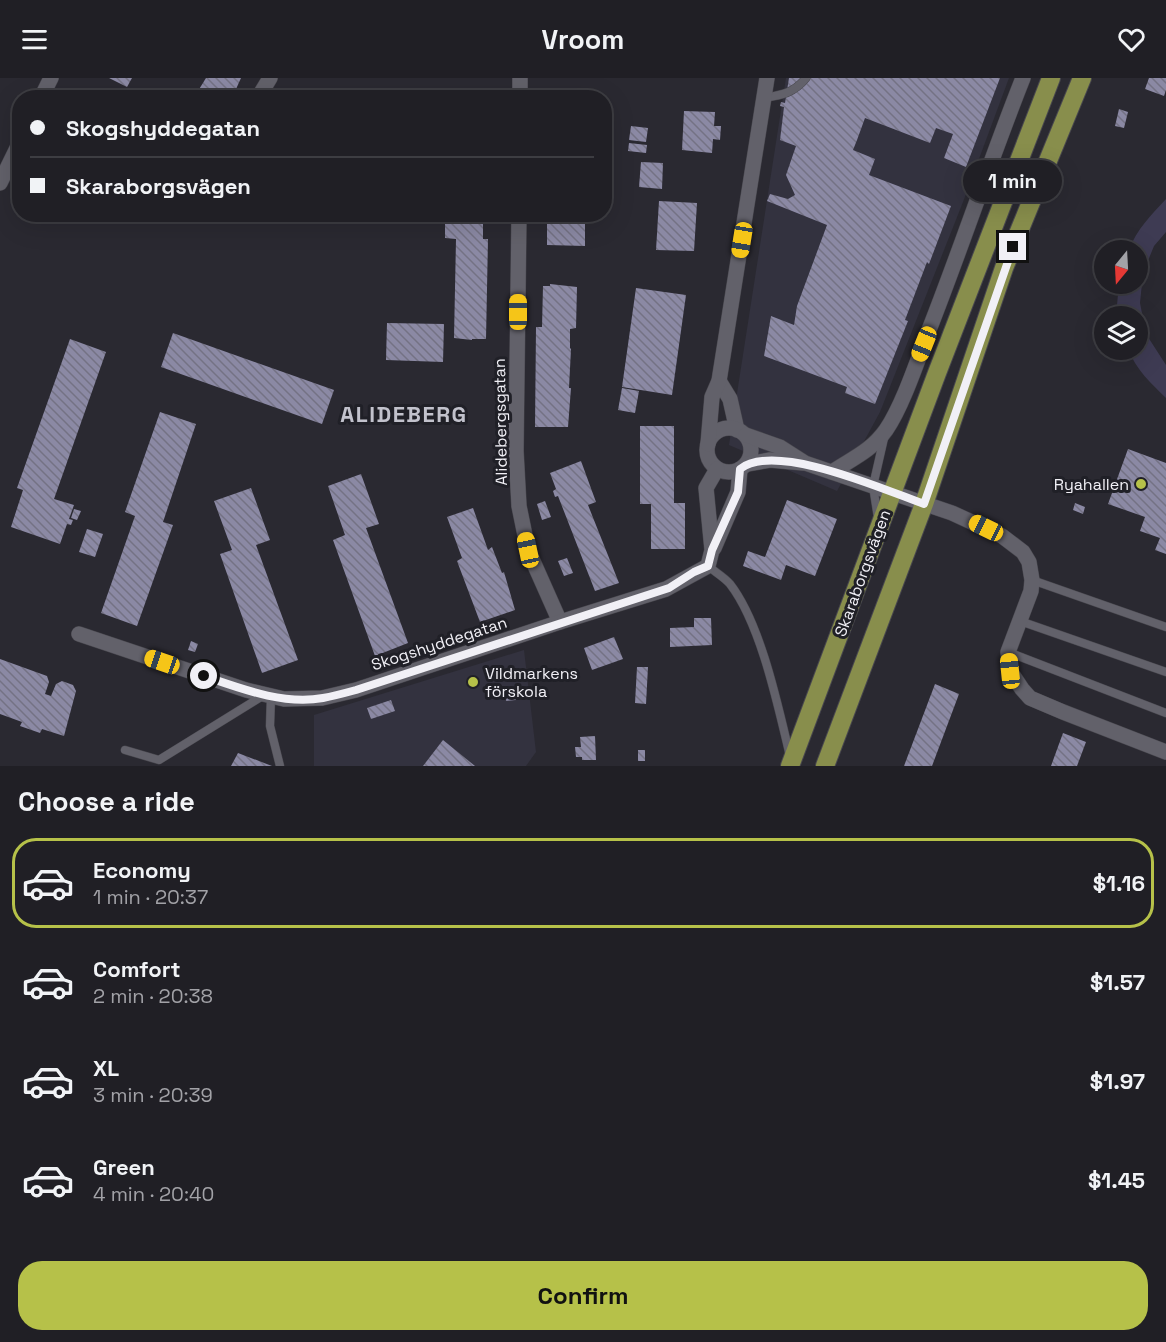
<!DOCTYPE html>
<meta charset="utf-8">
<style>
body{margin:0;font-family:"Space Grotesk",sans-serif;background:#28272d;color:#f1f3f6;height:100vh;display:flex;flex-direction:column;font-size:22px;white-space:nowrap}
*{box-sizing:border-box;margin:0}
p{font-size:20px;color:#a2a2a7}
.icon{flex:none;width:33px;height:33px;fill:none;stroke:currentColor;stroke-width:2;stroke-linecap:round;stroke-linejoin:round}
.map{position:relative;height:688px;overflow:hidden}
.drawer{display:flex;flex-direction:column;background:#201f25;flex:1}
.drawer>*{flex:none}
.hud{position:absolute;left:12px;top:12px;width:600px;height:132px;border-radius:24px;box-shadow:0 6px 24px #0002,0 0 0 2px #3d3d42;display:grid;align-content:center;height:132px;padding:0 18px;background:#201f25}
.needle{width:39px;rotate:198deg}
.buttons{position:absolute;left:1094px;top:162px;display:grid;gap:12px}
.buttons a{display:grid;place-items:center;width:54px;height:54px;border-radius:50%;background:#201f25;box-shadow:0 6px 24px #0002,0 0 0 2px #3d3d42;font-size:30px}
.end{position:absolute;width:27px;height:27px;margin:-14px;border:8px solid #f1f0f6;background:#111;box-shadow:0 0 0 3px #111}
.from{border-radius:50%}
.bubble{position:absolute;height:42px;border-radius:21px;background:#201f25;box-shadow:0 6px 24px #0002,0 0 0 2px #3d3d42;font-size:20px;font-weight:600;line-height:42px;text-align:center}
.car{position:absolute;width:18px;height:36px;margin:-18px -9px;border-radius:8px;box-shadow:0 0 4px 2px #0007;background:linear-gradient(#f5c518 24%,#345 0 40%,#f5c518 0 76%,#345 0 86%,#f5c518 0)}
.hud b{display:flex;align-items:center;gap:21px;height:57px;font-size:22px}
.hud b+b{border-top:2px solid #3d3d42}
.hud i{width:15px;height:15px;background:#f1f3f6}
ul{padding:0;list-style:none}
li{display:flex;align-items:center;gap:18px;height:90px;margin:0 12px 9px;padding:0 6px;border:3px solid transparent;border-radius:24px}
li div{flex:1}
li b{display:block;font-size:22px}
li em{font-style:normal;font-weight:600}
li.selected{border-color:#b6c149}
li>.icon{width:54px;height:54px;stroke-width:1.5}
h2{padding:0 18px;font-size:27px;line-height:72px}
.button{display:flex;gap:12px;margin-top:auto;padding:12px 18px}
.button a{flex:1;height:69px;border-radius:24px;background:#b6c149;color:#111;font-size:24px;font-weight:600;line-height:69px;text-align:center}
header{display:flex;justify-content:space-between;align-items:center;height:78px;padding:0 18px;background:#201f25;font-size:27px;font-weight:600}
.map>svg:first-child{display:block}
.built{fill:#33323f}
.garden{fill:#3e3b53}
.building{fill:url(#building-back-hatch)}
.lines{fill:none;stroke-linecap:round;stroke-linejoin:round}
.service-casing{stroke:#48474e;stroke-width:9}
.minor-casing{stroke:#48474e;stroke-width:16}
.primary-casing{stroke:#48474e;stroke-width:20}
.service{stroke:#62616a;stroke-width:8}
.minor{stroke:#62616a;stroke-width:15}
.primary{stroke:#888e4c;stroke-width:18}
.route{stroke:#f1f0f6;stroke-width:8}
.poi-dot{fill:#b6c149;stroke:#202027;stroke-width:2}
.labels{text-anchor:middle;stroke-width:6;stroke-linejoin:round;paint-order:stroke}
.street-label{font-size:16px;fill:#f1f0f6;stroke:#202027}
.poi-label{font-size:16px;fill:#f1f0f6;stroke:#202027;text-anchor:end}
.district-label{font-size:22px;font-weight:bold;letter-spacing:1.5px;fill:#c2c2cc;stroke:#202027}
</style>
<header><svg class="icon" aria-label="menu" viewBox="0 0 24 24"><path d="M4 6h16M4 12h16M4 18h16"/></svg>Vroom<svg class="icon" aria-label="heart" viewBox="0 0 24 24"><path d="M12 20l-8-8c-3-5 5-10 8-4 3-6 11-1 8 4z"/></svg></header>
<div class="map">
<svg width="1166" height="688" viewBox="0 0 1166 688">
<defs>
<pattern id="building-back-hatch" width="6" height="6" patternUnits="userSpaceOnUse" patternTransform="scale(1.5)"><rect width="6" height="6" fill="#8b89a4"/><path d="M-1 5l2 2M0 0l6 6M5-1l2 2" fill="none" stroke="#747284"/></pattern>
</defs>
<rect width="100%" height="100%" fill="#2a2931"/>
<g class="built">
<path d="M786,0h223l-46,124 -83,210 -43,79 -108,-46z"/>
<path d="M524,572l12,102 -10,14h-212v-51z"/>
</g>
<path class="garden" d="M1166,121v33l-12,14 -11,27 -3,30 6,31 20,31v33c-14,-14 -31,-29 -37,-48h8v-34h-17l-3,-11 2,-21h18v-34h-8c7,-20 23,-36 37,-51z"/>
<g class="building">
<path d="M109,0h23l-5,9z"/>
<path d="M206,0h35l-9,20h-30l-4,-3v-4z"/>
<path d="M789,0h211l-34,89 -22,-9 9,-24 -17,-6 -6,15 -65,-25 -8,22 -4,10 22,9 -6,16 82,31 -22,58 -2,-2 -22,58 3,1 -33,83 -30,-11 2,-6 -83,-31 7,-40 23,9 3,-19 30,-81 -60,-24 3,-7 18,5 7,-4 -9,-20 10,-29 -16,-6 4,-33 -4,-1 1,-4 4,1z"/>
<path d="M1149,0h17v12l-2,6 -19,-7z"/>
<path d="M1119,31l9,3 -4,16 -9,-2z"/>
<path d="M684,33l31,1 -1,14h7l-1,14 -7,-1 -1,14 -30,-3z"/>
<path d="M631,48l17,2 -2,14 -17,-2z"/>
<path d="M629,65l18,2 -1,8 -18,-2z"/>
<path d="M641,84l22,1 -1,26 -23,-2z"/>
<path d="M659,123l38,2 -3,48 -38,-1z"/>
<path d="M257,136h18l-3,8z"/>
<path d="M445,136h38v25h5l-2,100h-14v1l-18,-2 2,-99 -11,-1z"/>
<path d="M547,136h38v32l-38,-1z"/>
<path d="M550,206l27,3 -1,41 -6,1v19l1,1 -2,39h2l-3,39h-33l1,-100h6l1,-41h7z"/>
<path d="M636,210l50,7 -14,100 -50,-8z"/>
<path d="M387,245l57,1 -1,38 -57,-2z"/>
<path d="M173,255l161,57 -12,34 -161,-57z"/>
<path d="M70,261l36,13 -52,147 20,6 -5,14 4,1 -2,5 -4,-1 -7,20 -49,-17 12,-37 -6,-2z"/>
<path d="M622,310l17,3 -4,22 -17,-3z"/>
<path d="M160,334l36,12 -33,98 10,3 -36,101 -36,-13 34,-97 -10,-4z"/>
<path d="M640,348h34v77h11v46h-34v-45h-11z"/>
<path d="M1128,371l38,14v91l-11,-4 5,-12 -20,-7 5,-14 -37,-13z"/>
<path d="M581,383l15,41 -8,3 31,78 -24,8 -37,-95 -3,1 -2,-6 3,-2 -6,-16z"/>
<path d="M361,396l18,50 -13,4 42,115 -33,13 -42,-116 12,-5 -17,-49z"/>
<path d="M251,410l19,52 -14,5 42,115 -36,13 -42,-119 12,-4 -18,-49z"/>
<path d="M787,422l50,19 -22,57 -29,-11 -5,15 -38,-14 5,-15 17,6z"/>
<path d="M545,423l6,16 -9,3 -5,-16z"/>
<path d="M1075,425l10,4 -2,7 -10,-4z"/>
<path d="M473,430l15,42 4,-3 10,26 2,-1 11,38 -35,12 -23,-61 5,-3 -15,-41z"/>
<path d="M74,431l7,2 -4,9 -6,-2z"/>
<path d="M87,451l16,5 -8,23 -16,-5z"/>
<path d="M567,480l6,15 -9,3 -6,-15z"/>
<path d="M694,540h17l1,27 -42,2v-19l24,-1z"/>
<path d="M614,559l9,22 -31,11 -8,-22z"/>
<path d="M191,563l7,3 -3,8 -7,-2z"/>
<path d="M0,581l47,17 2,6 -4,12 6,2 5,-12 6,-3 11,4 3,6 -12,45 -22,-7 -2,4 -20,-7 2,-4 -22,-8z"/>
<path d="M637,589h11l-2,37 -11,-1z"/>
<path d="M935,606l24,10 -27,72h-28z"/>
<path d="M515,611l1,11 -10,1 -1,-11z"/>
<path d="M391,622l4,11 -24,8 -4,-11z"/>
<path d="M1063,655l23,9 -9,24h-26z"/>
<path d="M595,658l1,24h-14v-3h-6l-1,-10h6l-1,-10z"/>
<path d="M443,662l32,26h-52z"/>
<rect x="638" y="672" width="7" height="11"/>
<path d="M238,675l34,13h-41z"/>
</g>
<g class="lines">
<g class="service-casing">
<g id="service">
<path d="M764,20c18,-3 30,-5 42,-20"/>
<path d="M878,440l-5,-32 11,-48"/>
<path d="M708,488c7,6 16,11 22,18 31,40 48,122 60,172"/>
<path d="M1032,502l134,47"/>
<path d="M1020,543l146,51"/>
<path d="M1008,574l158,61"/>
<path d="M271,618l-1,30 10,40"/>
<path d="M125,672l34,10 105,-65"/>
</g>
</g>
<g class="minor-casing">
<g id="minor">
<path d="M41,20l10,-20"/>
<path d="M258,20l12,-20"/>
<path d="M520,20v-20"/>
<path d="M0,105l20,-41"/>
<path d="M519,136l-3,237 3,55 9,44 32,72"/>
<path d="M719,303l11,18 7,31"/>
<circle cx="729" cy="372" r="22"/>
<path d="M746,357l34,12 25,16 147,50 50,23 21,16 6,10 3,18 -1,11 -23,61 2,19 12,18 8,9 33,14 103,40"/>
<path d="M708,366l4,-47 7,-16 48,-303"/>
<path d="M747,386l23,-4 33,3"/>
<path d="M832,394c21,-14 39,-21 54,-42 17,-25 32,-71 43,-100 33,-84 61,-169 94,-252"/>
<path d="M714,470l24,-56 2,-23"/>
<path d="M79,556l167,56 38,9 38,-1 34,-8 204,-68 106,-33 42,-23 4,-16 -6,-62 11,-19"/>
</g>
</g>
<g class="primary-casing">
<g id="primary">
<path d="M790,688l147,-393 114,-295"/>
<path d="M825,688l99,-262 80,-236 78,-190"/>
</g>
</g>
<use href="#service" class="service"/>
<use href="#minor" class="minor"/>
<use href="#primary" class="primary"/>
</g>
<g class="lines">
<path class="route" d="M204,598c38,13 79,29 119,22 11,-2 22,-5 33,-8l313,-102 25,-16 14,-6 4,-16 26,-58 2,-23c35,-28 145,21 184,35l89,-257"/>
</g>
<g class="poi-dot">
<circle cx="1141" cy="406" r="6"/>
<circle cx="473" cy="604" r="6"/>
</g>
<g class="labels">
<g class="street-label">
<text transform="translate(500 344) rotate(-91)" y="6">Alidebergsgatan</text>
<text transform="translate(862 495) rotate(-70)" y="6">Skaraborgsvägen</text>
<text transform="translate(439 565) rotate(-18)" y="6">Skogshyddegatan</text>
</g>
<g class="poi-label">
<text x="1129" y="412">Ryahallen</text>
<text x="485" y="601" text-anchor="start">Vildmarkens<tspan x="485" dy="18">förskola</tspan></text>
</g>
<g class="district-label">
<text x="404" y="344">ALIDEBERG</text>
</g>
</g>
</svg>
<div class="buttons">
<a><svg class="needle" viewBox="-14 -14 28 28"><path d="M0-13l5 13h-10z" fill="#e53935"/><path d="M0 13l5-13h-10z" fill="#a2a2a7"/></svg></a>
<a><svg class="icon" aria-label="layers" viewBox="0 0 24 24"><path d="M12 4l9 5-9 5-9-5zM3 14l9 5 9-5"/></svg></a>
</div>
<i class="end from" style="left:204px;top:598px"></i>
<i class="end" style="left:1013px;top:169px"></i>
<div class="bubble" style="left:963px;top:82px;width:99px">1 min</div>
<i class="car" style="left:742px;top:162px;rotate:189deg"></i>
<i class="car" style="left:518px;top:234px;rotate:0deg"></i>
<i class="car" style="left:924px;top:266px;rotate:202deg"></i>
<i class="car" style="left:986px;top:450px;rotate:296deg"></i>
<i class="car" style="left:528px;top:472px;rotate:348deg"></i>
<i class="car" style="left:162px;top:584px;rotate:289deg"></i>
<i class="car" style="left:1010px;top:593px;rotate:354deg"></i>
<div class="hud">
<b><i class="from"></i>Skogshyddegatan</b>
<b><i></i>Skaraborgsvägen</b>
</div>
</div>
<section class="drawer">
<h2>Choose a ride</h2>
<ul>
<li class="selected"><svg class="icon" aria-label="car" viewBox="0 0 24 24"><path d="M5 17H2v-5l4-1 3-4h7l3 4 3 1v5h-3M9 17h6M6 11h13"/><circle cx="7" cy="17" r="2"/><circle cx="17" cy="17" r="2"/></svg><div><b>Economy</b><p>1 min · 20:37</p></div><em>$1.16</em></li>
<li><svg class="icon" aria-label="car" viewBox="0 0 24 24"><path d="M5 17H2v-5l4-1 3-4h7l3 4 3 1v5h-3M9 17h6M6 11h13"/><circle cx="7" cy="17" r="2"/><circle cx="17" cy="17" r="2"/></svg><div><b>Comfort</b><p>2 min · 20:38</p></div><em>$1.57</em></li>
<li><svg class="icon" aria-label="car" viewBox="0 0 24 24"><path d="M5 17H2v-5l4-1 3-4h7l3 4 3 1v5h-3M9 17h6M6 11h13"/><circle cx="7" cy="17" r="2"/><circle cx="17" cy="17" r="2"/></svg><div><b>XL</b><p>3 min · 20:39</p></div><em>$1.97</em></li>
<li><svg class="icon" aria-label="car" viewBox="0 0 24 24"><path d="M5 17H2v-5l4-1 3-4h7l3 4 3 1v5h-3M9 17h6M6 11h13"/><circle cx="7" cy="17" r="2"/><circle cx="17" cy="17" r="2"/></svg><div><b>Green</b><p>4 min · 20:40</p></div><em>$1.45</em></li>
</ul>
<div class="button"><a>Confirm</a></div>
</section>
